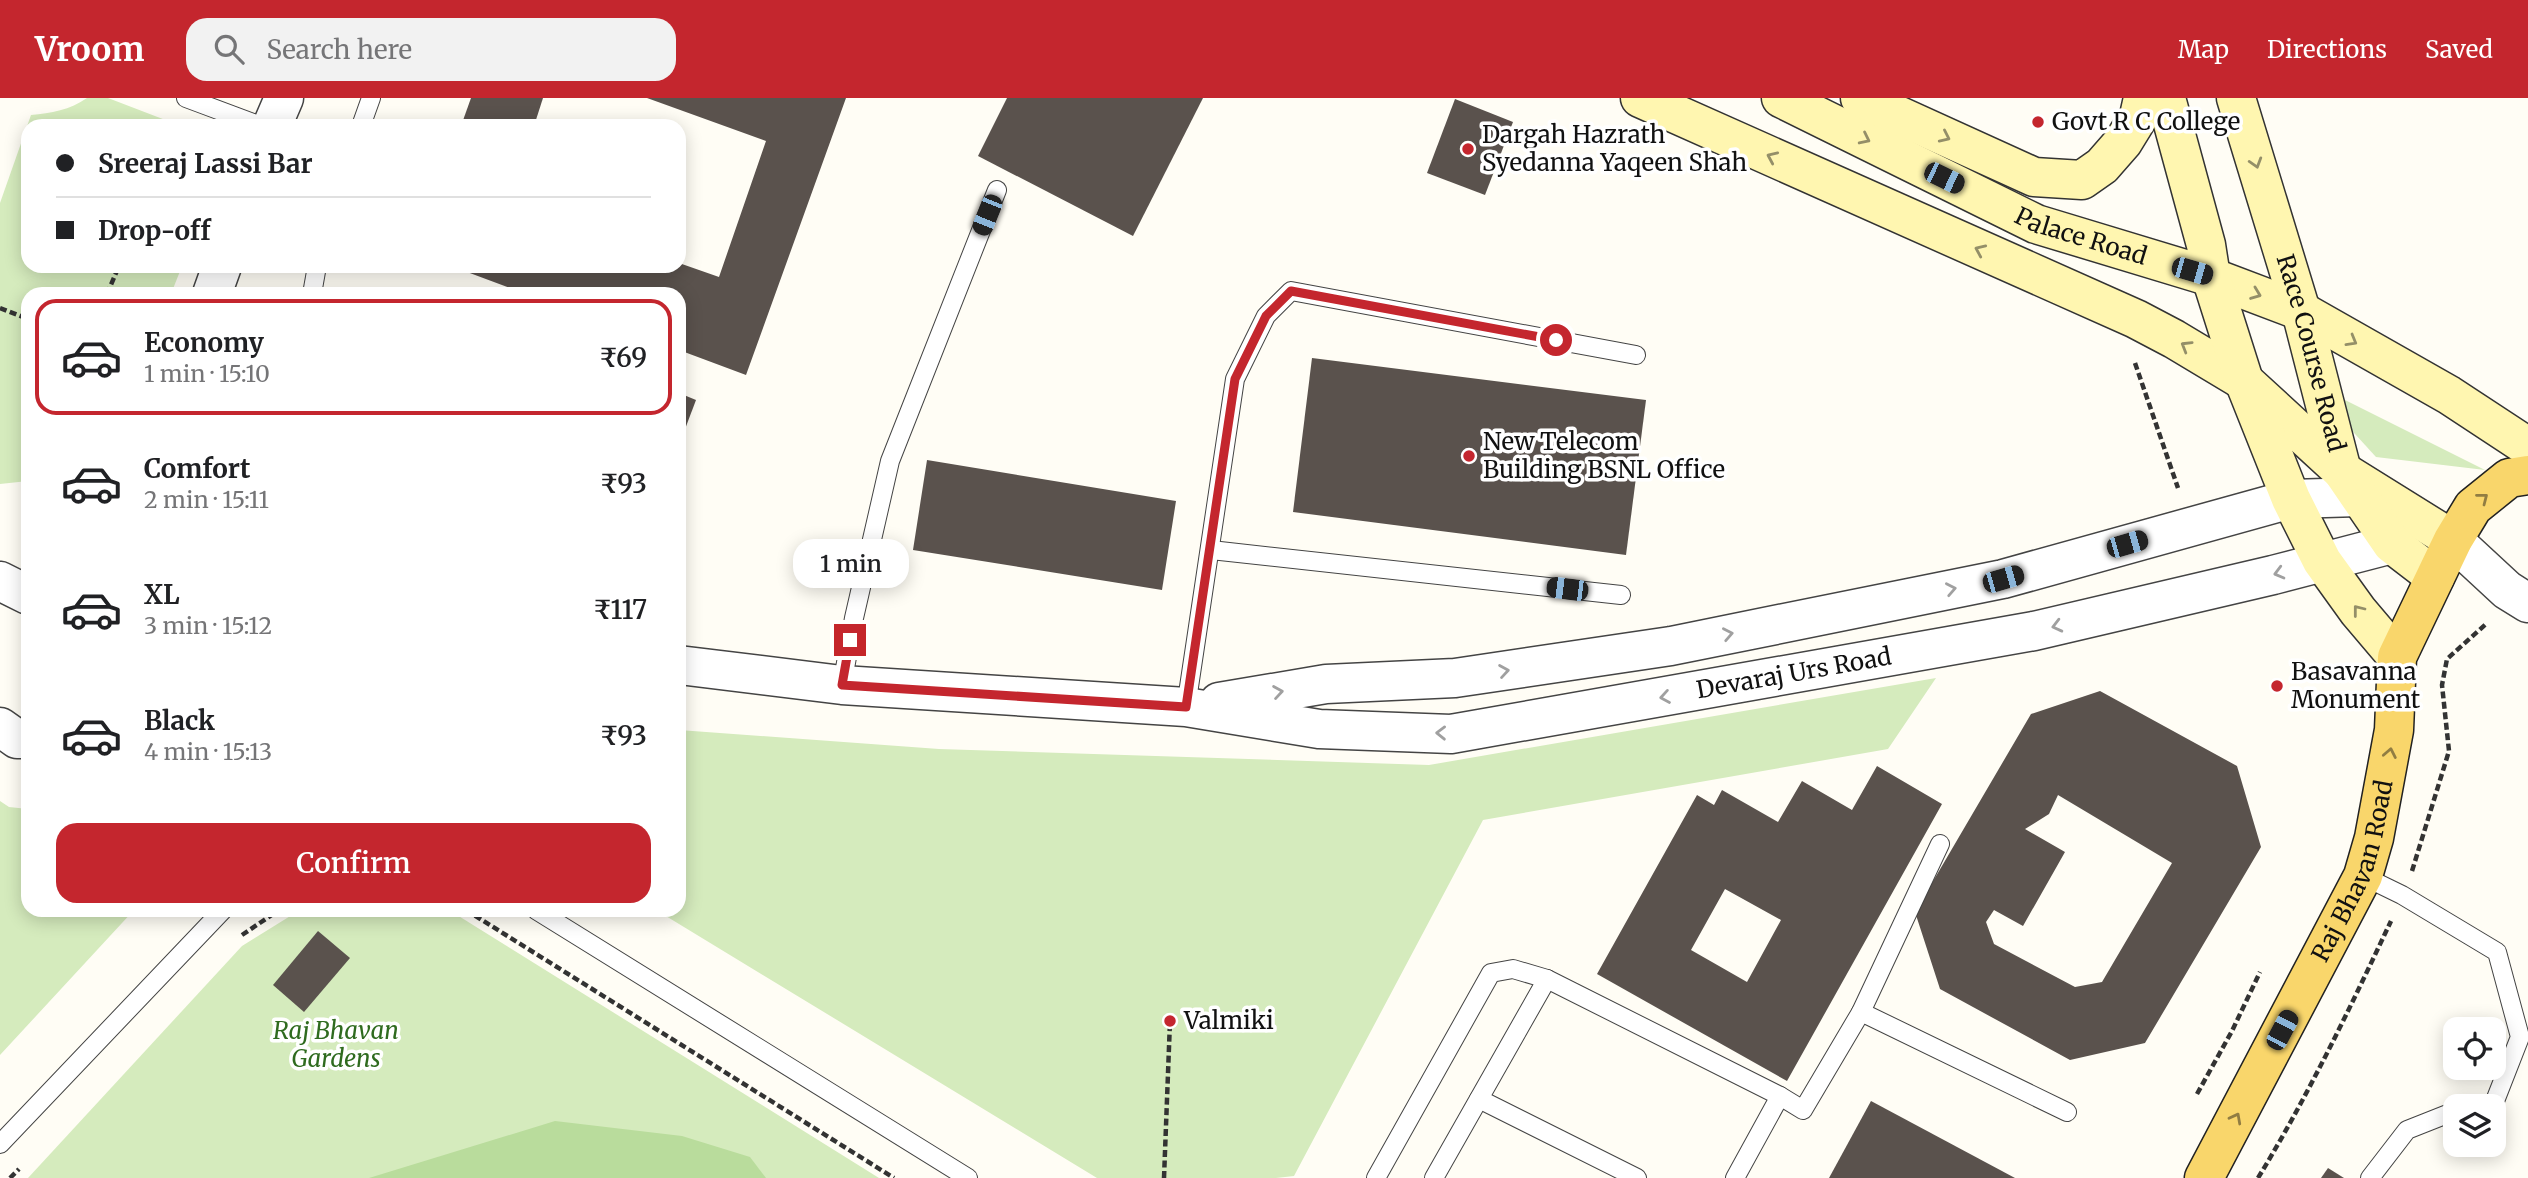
<!DOCTYPE html>
<meta charset="utf-8">
<style>
body{margin:0;font-family:Merriweather,serif;background:#f2f2f2;color:#202124;height:100vh;display:flex;flex-direction:column;font-size:26px;white-space:nowrap}
*{box-sizing:border-box;margin:0}
p{font-size:23px;color:#757577}
.icon{flex:none;width:38px;height:38px;fill:none;stroke:currentColor;stroke-width:2;stroke-linecap:round;stroke-linejoin:round}
.map{position:relative;flex:1;overflow:hidden}
.panel{position:absolute;left:21px;top:189px;width:665px;height:630px;display:flex;flex-direction:column;background:#fff;border-radius:21px;box-shadow:0 4px 18px #0003}
.panel>*{flex:none}
.banner{position:absolute;left:21px;top:21px;width:665px;height:154px;border-radius:21px;box-shadow:0 4px 18px #0003;display:grid;align-content:center;height:154px;padding:0 35px;background:#fff}
.fabs{position:absolute;left:2443px;top:919px;display:grid;gap:14px}
.fabs a{display:grid;place-items:center;width:63px;height:63px;border-radius:14px;background:#fff;box-shadow:0 4px 18px #0003;font-size:35px}
.end{position:absolute;width:32px;height:32px;margin:-16px;border:9px solid #c4262e;background:#fff;box-shadow:0 0 0 4px #fff}
.from{border-radius:50%}
.bubble{position:absolute;height:49px;border-radius:21px;background:#fff;box-shadow:0 4px 18px #0003;font-size:23px;font-weight:600;line-height:49px;text-align:center}
.car{position:absolute;width:21px;height:42px;margin:-21px -10px;border-radius:9px;box-shadow:0 0 5px 2px #0007;background:linear-gradient(#222 24%,#8ab4d8 0 40%,#222 0 76%,#8ab4d8 0 86%,#222 0)}
.banner b{display:flex;align-items:center;gap:24px;height:66px;font-size:26px}
.banner b+b{border-top:2px solid #e0e0e0}
.banner i{width:18px;height:18px;background:#202124}
ul{padding:12px 0 0;list-style:none}
li{display:flex;align-items:center;gap:21px;height:116px;margin:0 14px 10px;padding:0 21px;border:4px solid transparent;border-radius:21px}
li div{flex:1}
li b{display:block;font-size:26px}
li em{font-style:normal;font-weight:600}
li.current{border-color:#c4262e}
li>.icon{width:63px;height:63px;stroke-width:1.5}
.button{display:flex;gap:14px;margin-top:auto;padding:14px 35px}
.button a{flex:1;height:80px;border-radius:21px;background:#c4262e;color:#fff;font-size:28px;font-weight:600;line-height:80px;text-align:center}
header{display:flex;align-items:center;gap:42px;box-sizing:border-box;height:98px;padding:0 35px;background:#c4262e;color:#fff}
header strong{font-size:33px}
nav{display:flex;gap:38px;margin-inline-start:auto;font-size:24px}
.search{width:490px;height:63px;background:#f2f2f2;display:flex;align-items:center;gap:18px;box-sizing:border-box;padding:0 24px;border-radius:21px;color:#757577;font-size:26px}
.map>svg:first-child{display:block}
.green{fill:#d5ebbd}
.forest{fill:#b9dc9c}
.building{fill:#5a524d;fill-rule:evenodd}
.lines{fill:none;stroke-linecap:round;stroke-linejoin:round}
.service-casing{stroke:#444;stroke-width:20}
.tertiary-casing{stroke:#444;stroke-width:41}
.secondary-casing{stroke:#333;stroke-width:41}
.primary-casing{stroke:#222;stroke-width:41}
.path{stroke:#333;stroke-width:4.5;stroke-dasharray:7 3.5;stroke-linecap:butt}
.service{stroke:#fff;stroke-width:18}
.tertiary{stroke:#fff;stroke-width:38}
.secondary{stroke:#fff6b0;stroke-width:38}
.primary{stroke:#f9d66b;stroke-width:38}
.oneway{stroke:#948f68}
.oneway2{stroke:#917d42}
.oneway3{stroke:#a0a0a0}
.route{stroke:#c4262e;stroke-width:9}
.poi-dot{fill:#c4262e;stroke:#fff;stroke-width:2.5}
.labels{text-anchor:middle;stroke-width:7;stroke-linejoin:round;paint-order:stroke}
.poi-label{font-size:24px;fill:#111;stroke:#fff;text-anchor:start}
.street-label{font-size:24px;fill:#111;stroke:#fff}
.park-label{font-size:24px;font-style:italic;fill:#2f6b1f;stroke:#fff}
</style>
<header>
<strong>Vroom</strong>
<div class="search"><svg class="icon" aria-label="search" viewBox="0 0 24 24"><circle cx="10" cy="10" r="6"/><path d="M15 15l6 6"/></svg>Search here</div>
<nav><a>Map</a><a>Directions</a><a>Saved</a></nav>
</header>
<div class="map">
<svg width="2528" height="1080" viewBox="0 0 2528 1080">
<rect width="100%" height="100%" fill="#fffdf5"/>
<g class="green">
<path d="M87,0h21l73,28h-153v140h154l-11,28h-143v187l-28,3v-281l31,-88c20,-2 39,-5 56,-17z"/>
<path d="M2327,293l158,79 -109,-13 -31,-34z"/>
<path d="M1936,580l-48,71 -405,71 -189,356 -18,2h-179l-441,-268h23v-180l260,19 490,16z"/>
<path d="M0,703l9,6 19,2v101h106l-134,145z"/>
<path d="M300,812h149l430,268h-851l214,-232z"/>
</g>
<path class="forest" d="M555,1023l127,15 68,21 16,21h-397z"/>
<g class="building">
<path d="M471,0h72l-9,28h-73z"/>
<path d="M647,0h199l-100,277 -67,-25v-56h-153l-75,-28h228v-3l40,14 47,-136z"/>
<path d="M1007,0h196l-70,138 -155,-80z"/>
<path d="M1455,1l58,23 -28,73 -58,-22z"/>
<path d="M1312,260l334,42 -20,155 -333,-43z"/>
<path d="M679,295l17,7 -17,45z"/>
<path d="M927,362l249,41 -14,89 -249,-40z"/>
<path d="M2100,593l137,75 24,81 -116,196 -75,17 -130,-71 -25,-77 116,-198zM2058,697l114,68 -70,119 -27,5 -81,-43 -8,-22 8,-12 29,16 42,-74 -40,-23 24,-15z"/>
<path d="M1877,668l65,38 -155,277 -190,-107 100,-179 17,10 8,-15 56,32 24,-41 50,29zM1725,791l56,31 -34,62 -56,-32z"/>
<path d="M318,833l32,27 -46,54 -31,-27z"/>
<path d="M1871,1003l144,77h-186z"/>
<path d="M2328,1070l16,10h-23z"/>
</g>
<g class="lines">
<g class="service-casing">
<g id="service">
<path d="M186,0l75,28"/>
<path d="M361,28l10,-28"/>
<path d="M312,196l5,-28"/>
<path d="M1211,452l410,45"/>
<path d="M842,587l12,-67 36,-157 107,-271"/>
<path d="M1186,609l49,-328 31,-63 25,-25 345,64"/>
<path d="M2363,778l39,19 95,57 23,85 -27,69"/>
<path d="M536,812l432,268"/>
<path d="M1861,914l79,-168"/>
<path d="M1479,1001l158,79"/>
<path d="M0,1046l223,-234"/>
<path d="M1376,1080l115,-205 22,-4 34,10 233,117 23,14 58,-98 206,100"/>
<path d="M1434,1080l113,-199"/>
<path d="M1735,1080l45,-82"/>
<path d="M2370,1080l37,-48 48,-19"/>
</g>
</g>
<g class="tertiary-casing">
<g id="tertiary">
<path d="M272,28l12,-28"/>
<path d="M212,196l10,-28"/>
<path d="M2453,442l54,50 21,13"/>
<path d="M0,483l28,14"/>
<path id="s1" d="M679,567l163,20 344,22 133,22 132,5 583,-103 239,-56 119,-31"/>
<path d="M1219,604l107,-18 129,-6 216,-32 332,-67 288,-80 68,-2"/>
<path d="M0,629l17,12h11"/>
</g>
</g>
<g class="secondary-casing">
<g id="secondary">
<path d="M1640,0l496,221 38,20 70,42 98,90 111,69"/>
<path id="s2" d="M1781,0l255,126 175,53 90,34 148,84 79,52"/>
<path d="M1860,0l174,79 48,3 20,-14 21,-24 16,-26 4,-18"/>
<path d="M2166,0l40,147 5,32 33,104 47,118 31,62 36,50 39,46"/>
<path id="s3" d="M2236,0l65,213 41,160 50,73 43,33"/>
</g>
</g>
<g class="primary-casing">
<g id="primary">
<path id="s4" d="M2204,1080l159,-302 11,-38 20,-108 3,-73 56,-117 20,-33 36,-29 19,-3"/>
</g>
</g>
<g class="path">
<path d="M107,196l12,-28"/>
<path d="M0,210l28,11"/>
<path d="M2135,265l43,125"/>
<path d="M2412,773l37,-120 -7,-66 5,-26 39,-35"/>
<path d="M466,812l428,268"/>
<path d="M242,837l37,-25"/>
<path d="M2197,996l35,-63 28,-59"/>
<path d="M10,1080l9,-9"/>
<path d="M1164,1080l6,-157"/>
<path d="M2258,1080c50,-82 92,-170 133,-257"/>
</g>
<use href="#service" class="service"/>
<use href="#tertiary" class="tertiary"/>
<use href="#secondary" class="secondary"/>
<use href="#primary" class="primary"/>
</g>
<defs><path id="oneway-chevron" d="M-2-3.5L2.5 0L-2 3.5" fill="none" stroke-width="1.6" stroke-linecap="round" stroke-linejoin="round" transform="scale(1.75)"/></defs>
<g class="oneway">
<use href="#oneway-chevron" transform="translate(1945 39) rotate(25)"/>
<use href="#oneway-chevron" transform="translate(1865 41) rotate(26)"/>
<use href="#oneway-chevron" transform="translate(1772 59) rotate(-156)"/>
<use href="#oneway-chevron" transform="translate(2256 65) rotate(73)"/>
<use href="#oneway-chevron" transform="translate(1980 152) rotate(-156)"/>
<use href="#oneway-chevron" transform="translate(2256 196) rotate(21)"/>
<use href="#oneway-chevron" transform="translate(2352 243) rotate(30)"/>
<use href="#oneway-chevron" transform="translate(2186 248) rotate(-149)"/>
<use href="#oneway-chevron" transform="translate(2358 512) rotate(-128)"/>
</g>
<g class="oneway2">
<use href="#oneway-chevron" transform="translate(2483 400) rotate(-38)"/>
<use href="#oneway-chevron" transform="translate(2390 655) rotate(-79)"/>
<use href="#oneway-chevron" transform="translate(2236 1020) rotate(-62)"/>
</g>
<g class="oneway3">
<use href="#oneway-chevron" transform="translate(2279 475) rotate(165)"/>
<use href="#oneway-chevron" transform="translate(1951 491) rotate(-11)"/>
<use href="#oneway-chevron" transform="translate(2057 528) rotate(166)"/>
<use href="#oneway-chevron" transform="translate(1728 536) rotate(-11)"/>
<use href="#oneway-chevron" transform="translate(1504 573) rotate(-9)"/>
<use href="#oneway-chevron" transform="translate(1278 594) rotate(-9)"/>
<use href="#oneway-chevron" transform="translate(1665 599) rotate(170)"/>
<use href="#oneway-chevron" transform="translate(1441 635) rotate(-179)"/>
</g>
<g class="lines">
<path class="route" d="M850,542l-8,45 344,22 49,-328 31,-63 25,-25 265,49"/>
</g>
<g class="poi-dot">
<circle cx="2038" cy="24" r="7"/>
<circle cx="1468" cy="51" r="7"/>
<circle cx="1469" cy="358" r="7"/>
<circle cx="2277" cy="588" r="7"/>
<circle cx="1170" cy="923" r="7"/>
</g>
<g class="labels">
<g class="poi-label">
<text x="2052" y="32">Govt R C College</text>
<text x="1482" y="45">Dargah Hazrath<tspan x="1482" dy="28">Syedanna Yaqeen Shah</tspan></text>
<text x="1483" y="352">New Telecom<tspan x="1483" dy="28">Building BSNL Office</tspan></text>
<text x="2291" y="582">Basavanna<tspan x="2291" dy="28">Monument</tspan></text>
<text x="1184" y="931">Valmiki</text>
</g>
<g class="street-label">
<text dy="8" stroke="none"><textPath href="#s2" startOffset="331">Palace Road</textPath></text>
<text dy="8" stroke="none"><textPath href="#s3" startOffset="266">Race Course Road</textPath></text>
<text dy="8" stroke="none"><textPath href="#s1" startOffset="1124">Devaraj Urs Road</textPath></text>
<text dy="8" stroke="none"><textPath href="#s4" startOffset="343">Raj Bhavan Road</textPath></text>
</g>
<g class="park-label">
<text x="336" y="941">Raj Bhavan<tspan x="336" dy="28">Gardens</tspan></text>
</g>
</g>
</svg>
<div class="fabs">
<a><svg class="icon" aria-label="locate" viewBox="0 0 24 24"><circle cx="12" cy="12" r="6"/><path d="M12 2v4M12 18v4M2 12h4M18 12h4"/></svg></a>
<a><svg class="icon" aria-label="layers" viewBox="0 0 24 24"><path d="M12 4l9 5-9 5-9-5zM3 14l9 5 9-5"/></svg></a>
</div>
<i class="end from" style="left:1556px;top:242px"></i>
<i class="end" style="left:850px;top:542px"></i>
<div class="bubble" style="left:793px;top:441px;width:116px">1 min</div>
<i class="car" style="left:1944px;top:80px;rotate:116deg"></i>
<i class="car" style="left:987px;top:117px;rotate:202deg"></i>
<i class="car" style="left:2192px;top:173px;rotate:106deg"></i>
<i class="car" style="left:2127px;top:446px;rotate:74deg"></i>
<i class="car" style="left:2003px;top:481px;rotate:74deg"></i>
<i class="car" style="left:1567px;top:491px;rotate:277deg"></i>
<i class="car" style="left:2282px;top:932px;rotate:28deg"></i>
<div class="banner">
<b><i class="from"></i>Sreeraj Lassi Bar</b>
<b><i></i>Drop-off</b>
</div>
<section class="panel">
<ul>
<li class="current"><svg class="icon" aria-label="car" viewBox="0 0 24 24"><path d="M5 17H2v-5l4-1 3-4h7l3 4 3 1v5h-3M9 17h6M6 11h13"/><circle cx="7" cy="17" r="2"/><circle cx="17" cy="17" r="2"/></svg><div><b>Economy</b><p>1 min · 15:10</p></div><em>₹69</em></li>
<li><svg class="icon" aria-label="car" viewBox="0 0 24 24"><path d="M5 17H2v-5l4-1 3-4h7l3 4 3 1v5h-3M9 17h6M6 11h13"/><circle cx="7" cy="17" r="2"/><circle cx="17" cy="17" r="2"/></svg><div><b>Comfort</b><p>2 min · 15:11</p></div><em>₹93</em></li>
<li><svg class="icon" aria-label="car" viewBox="0 0 24 24"><path d="M5 17H2v-5l4-1 3-4h7l3 4 3 1v5h-3M9 17h6M6 11h13"/><circle cx="7" cy="17" r="2"/><circle cx="17" cy="17" r="2"/></svg><div><b>XL</b><p>3 min · 15:12</p></div><em>₹117</em></li>
<li><svg class="icon" aria-label="car" viewBox="0 0 24 24"><path d="M5 17H2v-5l4-1 3-4h7l3 4 3 1v5h-3M9 17h6M6 11h13"/><circle cx="7" cy="17" r="2"/><circle cx="17" cy="17" r="2"/></svg><div><b>Black</b><p>4 min · 15:13</p></div><em>₹93</em></li>
</ul>
<div class="button"><a>Confirm</a></div>
</section>
</div>
